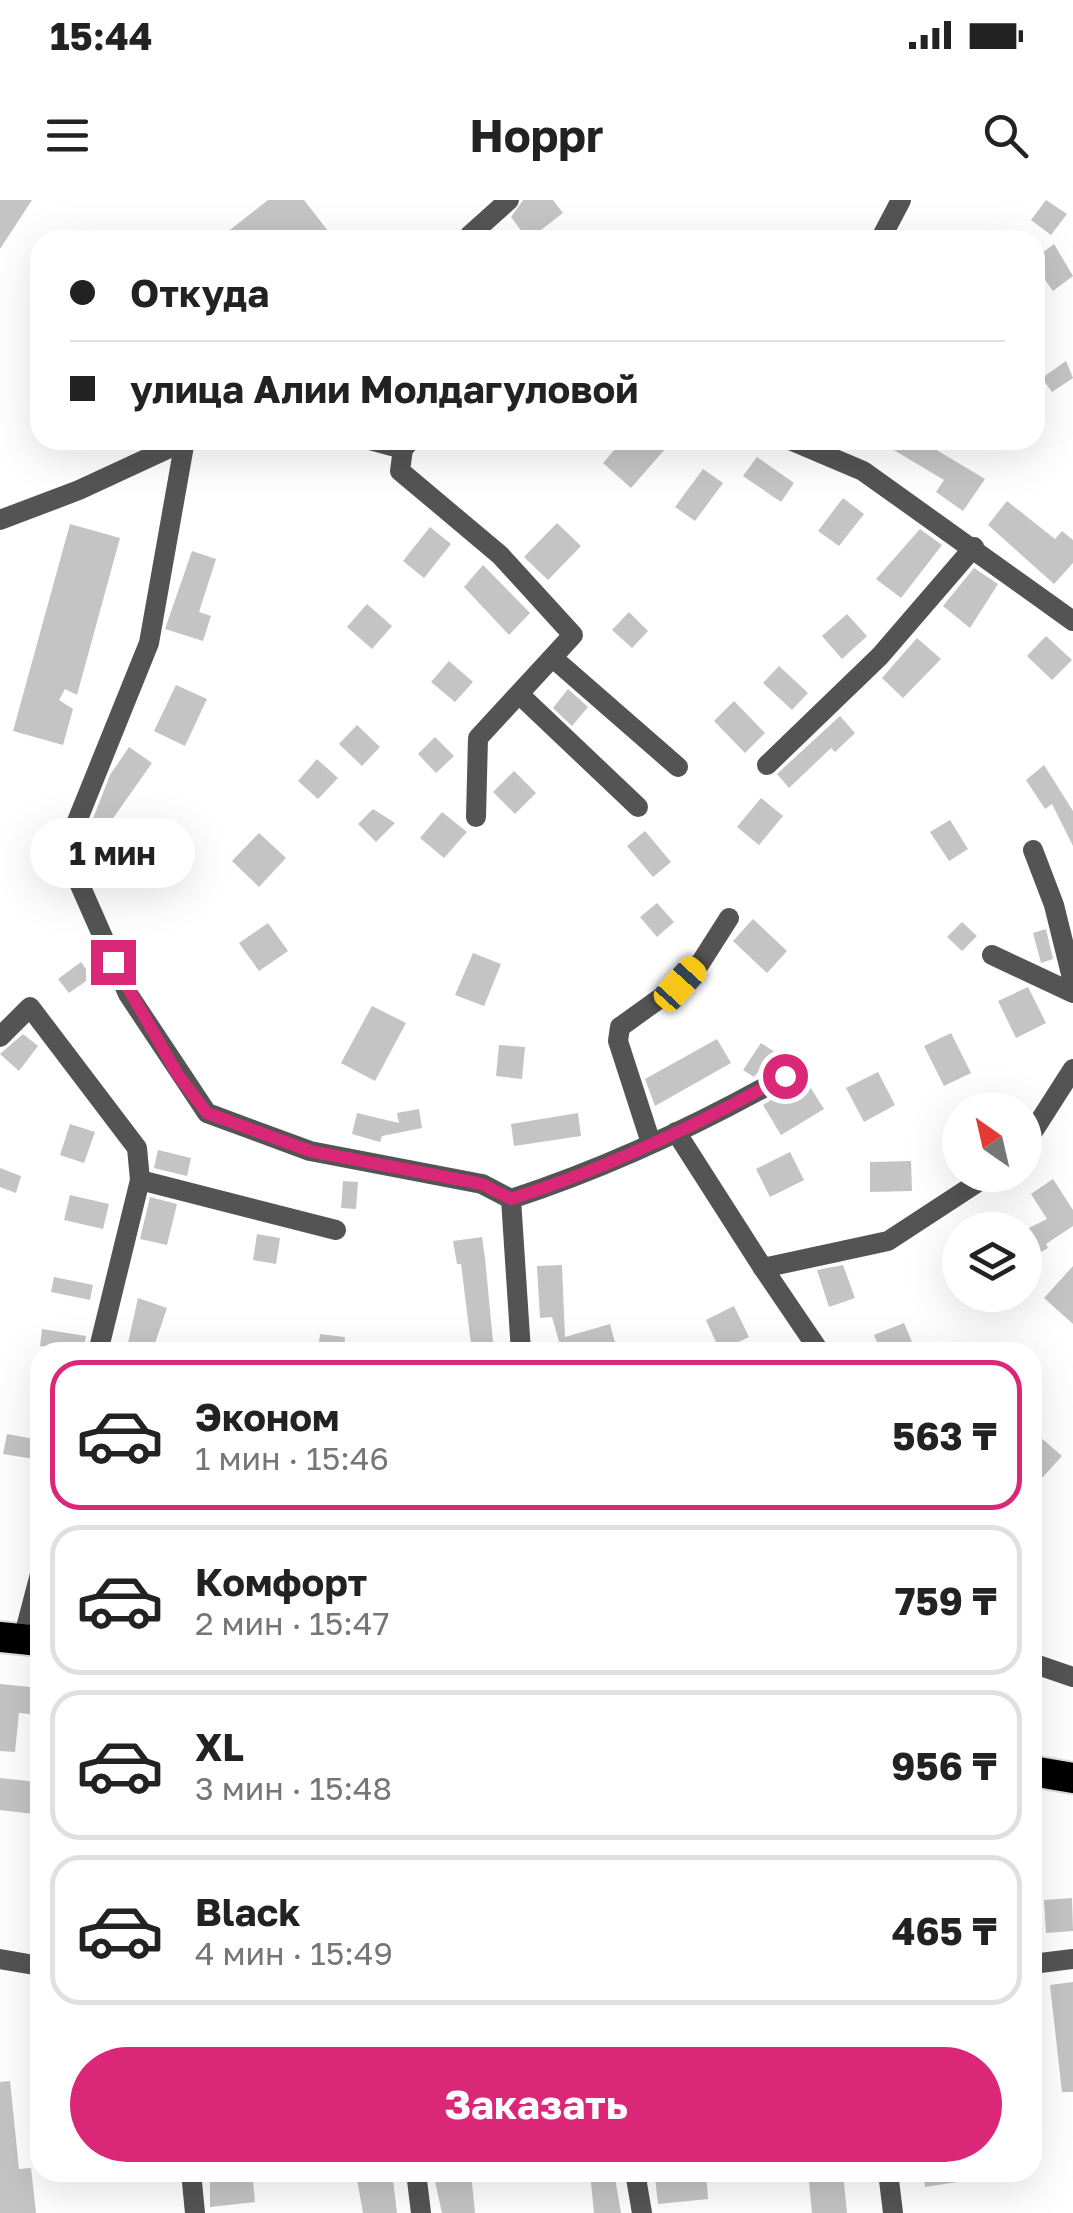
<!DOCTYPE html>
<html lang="ru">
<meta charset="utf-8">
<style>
body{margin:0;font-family:"Golos Text",sans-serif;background:#f2f2f2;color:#222;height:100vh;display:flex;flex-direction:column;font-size:38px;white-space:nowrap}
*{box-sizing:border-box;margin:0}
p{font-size:32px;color:#767676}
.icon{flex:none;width:55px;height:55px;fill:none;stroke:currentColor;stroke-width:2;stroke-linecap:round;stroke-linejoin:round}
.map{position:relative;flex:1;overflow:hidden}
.sheet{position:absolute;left:30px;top:1142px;width:1012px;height:840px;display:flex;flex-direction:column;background:#fff;border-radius:30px;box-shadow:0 10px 40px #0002}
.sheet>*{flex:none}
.hud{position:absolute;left:30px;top:30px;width:1015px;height:220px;border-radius:30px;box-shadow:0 10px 40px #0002;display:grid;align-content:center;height:220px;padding:0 40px;background:#fff}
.needle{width:65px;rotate:326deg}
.tools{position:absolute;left:942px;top:892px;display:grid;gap:20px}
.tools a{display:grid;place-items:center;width:100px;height:100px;border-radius:50%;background:#fff;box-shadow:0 10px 40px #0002;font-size:50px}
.end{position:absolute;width:45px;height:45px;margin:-22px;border:12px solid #db2777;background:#fff;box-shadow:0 0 0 5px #fff}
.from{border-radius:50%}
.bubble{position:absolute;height:70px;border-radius:35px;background:#fff;box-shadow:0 10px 40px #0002;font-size:32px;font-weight:700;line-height:70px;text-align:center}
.car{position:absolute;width:30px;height:60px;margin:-30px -15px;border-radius:12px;box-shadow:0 0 8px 2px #0007;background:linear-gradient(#f5c518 24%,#345 0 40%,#f5c518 0 76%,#345 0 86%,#f5c518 0)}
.hud b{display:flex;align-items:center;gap:35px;height:95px;font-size:38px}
.hud b+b{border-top:2px solid #e0e0e0}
.hud i{width:25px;height:25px;background:#222}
ul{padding:18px 0 0;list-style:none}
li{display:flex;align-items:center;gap:30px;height:150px;margin:0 20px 15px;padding:0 20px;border:5px solid #e0e0e0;border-radius:30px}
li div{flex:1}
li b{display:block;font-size:38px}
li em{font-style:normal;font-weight:700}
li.selected{border-color:#db2777}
li>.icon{width:90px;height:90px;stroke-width:1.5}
.button{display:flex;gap:20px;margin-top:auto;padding:20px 40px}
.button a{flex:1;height:115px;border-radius:60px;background:#db2777;color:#fff;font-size:40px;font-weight:700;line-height:115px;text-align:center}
.status{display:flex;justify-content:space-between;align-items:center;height:70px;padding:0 50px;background:#fff;direction:ltr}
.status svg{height:28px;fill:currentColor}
header{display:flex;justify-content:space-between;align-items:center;height:130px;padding:0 40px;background:#fff;font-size:45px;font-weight:700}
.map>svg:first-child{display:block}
.building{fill:#c4c4c4}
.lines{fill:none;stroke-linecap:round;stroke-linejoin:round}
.highway-casing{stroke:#dbdbdb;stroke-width:34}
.minor{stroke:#545454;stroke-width:20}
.highway{stroke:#000;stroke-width:30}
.route{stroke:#db2777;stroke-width:12}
</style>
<div class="status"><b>15:44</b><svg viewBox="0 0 49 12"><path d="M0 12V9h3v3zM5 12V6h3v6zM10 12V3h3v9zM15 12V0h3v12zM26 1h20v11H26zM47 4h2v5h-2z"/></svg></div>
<header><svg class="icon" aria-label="menu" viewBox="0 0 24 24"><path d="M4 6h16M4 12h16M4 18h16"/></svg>Hoppr<svg class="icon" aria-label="search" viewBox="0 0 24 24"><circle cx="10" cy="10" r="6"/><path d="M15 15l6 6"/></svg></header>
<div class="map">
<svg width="1073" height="2013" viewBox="0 0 1073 2013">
<rect width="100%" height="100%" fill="#fff"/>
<g class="building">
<path d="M0,0h32l-32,49z"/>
<path d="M268,0h36l31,40h-118z"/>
<path d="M553,0l10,13 -35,27 -17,-23 12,-17z"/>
<path d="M1046,0l21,14 -16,21 -20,-15z"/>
<path d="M1054,44l19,32 -20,15 -18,-25v-8z"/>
<path d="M1066,161l7,17 -21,14 -10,-14z"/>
<path d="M623,240h50l-42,48 -28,-25z"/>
<path d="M877,240h43l65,39 -22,32 -27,-19 8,-12z"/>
<path d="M757,257l37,26 -13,19 -38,-26z"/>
<path d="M703,269l20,14 -28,38 -20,-14z"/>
<path d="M843,298l21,16 -25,32 -21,-15z"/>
<path d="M1007,301l48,38 7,-8 11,9v23l-19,21 -66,-59z"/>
<path d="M557,323l24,23 -33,34 -24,-23z"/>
<path d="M70,324l50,14 -43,157 -12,-6 -6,11 14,9 -10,36 -50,-14z"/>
<path d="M430,327l21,17 -27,34 -21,-17z"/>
<path d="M920,329l22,16 -41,53 -25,-19z"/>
<path d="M192,351l24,8 -17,53 12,4 -8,25 -38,-12z"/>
<path d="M483,365l47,48 -21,22 -45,-48z"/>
<path d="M974,368l24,16 -28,44 -27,-22z"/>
<path d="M367,404l25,22 -20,23 -25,-22z"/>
<path d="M629,412l19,19 -16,17 -20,-18z"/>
<path d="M847,414l20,22 -25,23 -20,-23z"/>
<path d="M1046,436l26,24 -20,20 -25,-24z"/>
<path d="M917,438l24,21 -38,39 -21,-20z"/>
<path d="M449,461l24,21 -18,20 -24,-20z"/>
<path d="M779,466l29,27 -16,17 -29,-27z"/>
<path d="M176,485l31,14 -22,47 -31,-15z"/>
<path d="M568,489l20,18 -16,19 -19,-18z"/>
<path d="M734,501l31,32 -20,20 -31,-32z"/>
<path d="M840,516l15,17 -20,19 -4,-4 -42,40 -12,-14z"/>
<path d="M357,525l23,22 -18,19 -23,-22z"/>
<path d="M435,537l19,19 -18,17 -18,-19z"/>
<path d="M129,547l23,16 -55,78 -10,-7 23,-59z"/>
<path d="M317,559l21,19 -20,21 -20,-18z"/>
<path d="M1044,565l29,46v35l-21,-42 -7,5 -19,-29z"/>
<path d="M514,571l22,22 -21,21 -22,-22z"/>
<path d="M761,598l22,18 -24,29 -22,-18z"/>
<path d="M373,609l22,14 -19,19 -18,-18z"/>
<path d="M442,612l25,20 -23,26 -24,-20z"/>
<path d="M950,620l18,29 -19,12 -19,-29z"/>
<path d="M645,631l26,31 -18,15 -26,-31z"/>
<path d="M259,633l27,25 -27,29 -27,-26z"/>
<path d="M657,703l17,19 -17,15 -17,-20z"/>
<path d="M753,719l34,32 -20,22 -34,-32z"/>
<path d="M962,722l15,14 -15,15 -15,-14z"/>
<path d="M268,723l20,28 -29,20 -20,-28z"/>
<path d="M1046,729l7,30 -12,4 -8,-30z"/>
<path d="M473,753l28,11 -17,42 -29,-11z"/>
<path d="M81,762l11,15 -23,16 -11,-14z"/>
<path d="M1028,787l18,36 -30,15 -18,-37z"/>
<path d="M372,806l34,17 -31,58 -34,-18z"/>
<path d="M951,833l20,40 -27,13 -20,-40z"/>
<path d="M23,834l15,12 -19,25 -19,-17z"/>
<path d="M717,839l14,24 -76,43 -10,-27z"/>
<path d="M761,843l14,9 -21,25 -11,-7z"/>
<path d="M499,845l26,2 -3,32 -26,-3z"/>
<path d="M878,872l17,33 -31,17 -18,-34z"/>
<path d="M805,879l19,30 -43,26 -18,-30z"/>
<path d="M419,909l3,19 -40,8 -2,6 -28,-8 5,-21 42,10 -2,-10z"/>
<path d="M578,913l3,23 -67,10 -3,-22z"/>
<path d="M70,924l25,8 -11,31 -24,-8z"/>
<path d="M158,950l33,8 -4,18 -33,-8z"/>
<path d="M790,952l14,28 -34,17 -14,-28z"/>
<path d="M911,961l1,30 -42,1v-30z"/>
<path d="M0,968l21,8 -5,17 -16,-6z"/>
<path d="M1053,979l20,31v16l-27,18 2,4 -23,13v-31l22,-11 -16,-25z"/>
<path d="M343,981l15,1 -2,27 -15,-1z"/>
<path d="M70,995l39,9 -6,25 -39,-9z"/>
<path d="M150,997l27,7 -10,41 -27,-6z"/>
<path d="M257,1034l23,4 -4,26 -23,-4z"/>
<path d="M482,1037l3,21 9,94h-22l-11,-88h-4l-4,-23z"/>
<path d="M562,1065l3,72 45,-13 6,22 -22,6h-32l-10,-35 -12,1 -3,-52z"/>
<path d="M843,1065l12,33 -26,9 -12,-37z"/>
<path d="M1073,1066v58l-29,-26z"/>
<path d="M54,1077l39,8 -3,15 -39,-8z"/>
<path d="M138,1098l29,10 -15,44h-26z"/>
<path d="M734,1106l15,31 -29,14 -14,-31z"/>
<path d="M904,1123l8,19 -31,10 -7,-17z"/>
<path d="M42,1129l44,7 -3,16 -43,-6z"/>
<path d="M320,1134l25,3 -1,15h-26z"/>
<path d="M1032,1230l30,26 -30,33z"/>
<path d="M7,1234l33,6v20l-37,-6z"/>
<path d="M0,1484l40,4v27l-21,-2 -4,39 -15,-1z"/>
<path d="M0,1578l38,4 -4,32 -34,-4z"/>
<path d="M1072,1698l1,33 -27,2 -2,-33z"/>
<path d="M1073,1782v110h-11l-12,-107z"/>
<path d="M10,1881l9,88 12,-1 5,45h-36v-131z"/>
<path d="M210,1972h42l3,30 -45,5z"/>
<path d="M392,1972l5,41h-34l-7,-39z"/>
<path d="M433,1972h38l4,41h-33z"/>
<path d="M590,1972h24l7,41h-27z"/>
<path d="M695,1972h11l2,27 -50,5 -3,-27z"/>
<path d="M808,1972h35l4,41h-35z"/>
<path d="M923,1972h40l1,9 -39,6z"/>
</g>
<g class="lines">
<g class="highway-casing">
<g id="highway">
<path d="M0,1437l40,4"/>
<path d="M1032,1571l41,7"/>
</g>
</g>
<g class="minor">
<path d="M476,40l-6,-5 39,-35"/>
<path d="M880,40l21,-40"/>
<path d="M185,240l-36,203 -84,208 63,143 79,119 103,38 172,33 29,15"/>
<path d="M370,240l33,9 6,-7"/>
<path d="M790,240l73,31 210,150"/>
<path d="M403,249l-3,22 100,84 73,80 -95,103 -2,79"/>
<path d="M0,320l79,-30 108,-50"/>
<path d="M553,458l125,109"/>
<path d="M520,495l118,112"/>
<path d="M767,565l113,-109 94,-109"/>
<path d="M1033,650l21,55 19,77"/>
<path d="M992,755l81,38"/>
<path d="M0,837l30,-30 107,141 3,32"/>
<path d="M676,932l87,136"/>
<path d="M651,943l-33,-102 2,-14 60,-43 21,-22 28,-44"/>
<path d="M1025,944l48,-75"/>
<path d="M98,1152l42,-172 196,50"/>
<path d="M521,1152l-10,-153c95,-31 187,-74 274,-123"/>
<path d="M820,1152l-57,-84 125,-27 101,-66"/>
<path d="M23,1439l17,-65"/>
<path d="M1032,1463l41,14"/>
<path d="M0,1759l40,7"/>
<path d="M1032,1764l41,-5"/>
<path d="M191,1972l4,41"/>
<path d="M416,1972l5,41"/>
<path d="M635,1972l7,41"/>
<path d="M888,1972l5,41"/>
</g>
<use href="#highway" class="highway"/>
</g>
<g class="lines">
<path class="route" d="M113,762l65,113 29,38 103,38 172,33 29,15c95,-30 187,-74 274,-123"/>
</g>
</svg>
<div class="tools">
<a><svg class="needle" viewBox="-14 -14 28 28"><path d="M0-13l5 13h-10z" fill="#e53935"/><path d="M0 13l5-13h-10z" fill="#767676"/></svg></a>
<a><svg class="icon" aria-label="layers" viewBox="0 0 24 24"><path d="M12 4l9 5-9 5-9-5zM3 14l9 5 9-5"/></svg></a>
</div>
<i class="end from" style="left:785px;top:876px"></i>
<i class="end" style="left:113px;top:762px"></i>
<div class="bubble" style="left:30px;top:618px;width:165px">1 мин</div>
<i class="car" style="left:680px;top:784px;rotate:42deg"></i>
<div class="hud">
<b><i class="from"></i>Откуда</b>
<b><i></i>улица Алии Молдагуловой</b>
</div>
<section class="sheet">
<ul>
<li class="selected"><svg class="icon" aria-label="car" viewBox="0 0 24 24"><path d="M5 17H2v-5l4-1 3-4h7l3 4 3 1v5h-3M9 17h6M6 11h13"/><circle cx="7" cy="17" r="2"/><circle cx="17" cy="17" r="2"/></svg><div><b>Эконом</b><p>1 мин · 15:46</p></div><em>563 ₸</em></li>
<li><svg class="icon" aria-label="car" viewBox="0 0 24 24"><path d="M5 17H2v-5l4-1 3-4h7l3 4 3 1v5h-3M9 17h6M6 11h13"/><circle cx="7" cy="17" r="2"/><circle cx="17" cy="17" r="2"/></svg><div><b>Комфорт</b><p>2 мин · 15:47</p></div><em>759 ₸</em></li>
<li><svg class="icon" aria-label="car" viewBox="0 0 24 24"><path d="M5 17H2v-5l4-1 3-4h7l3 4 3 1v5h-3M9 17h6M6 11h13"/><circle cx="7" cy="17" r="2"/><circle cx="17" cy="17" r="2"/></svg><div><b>XL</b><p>3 мин · 15:48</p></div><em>956 ₸</em></li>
<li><svg class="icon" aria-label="car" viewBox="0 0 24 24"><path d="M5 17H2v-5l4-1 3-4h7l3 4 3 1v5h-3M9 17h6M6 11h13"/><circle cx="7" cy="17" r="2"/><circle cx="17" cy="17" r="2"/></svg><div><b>Black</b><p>4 мин · 15:49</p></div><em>465 ₸</em></li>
</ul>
<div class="button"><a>Заказать</a></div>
</section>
</div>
